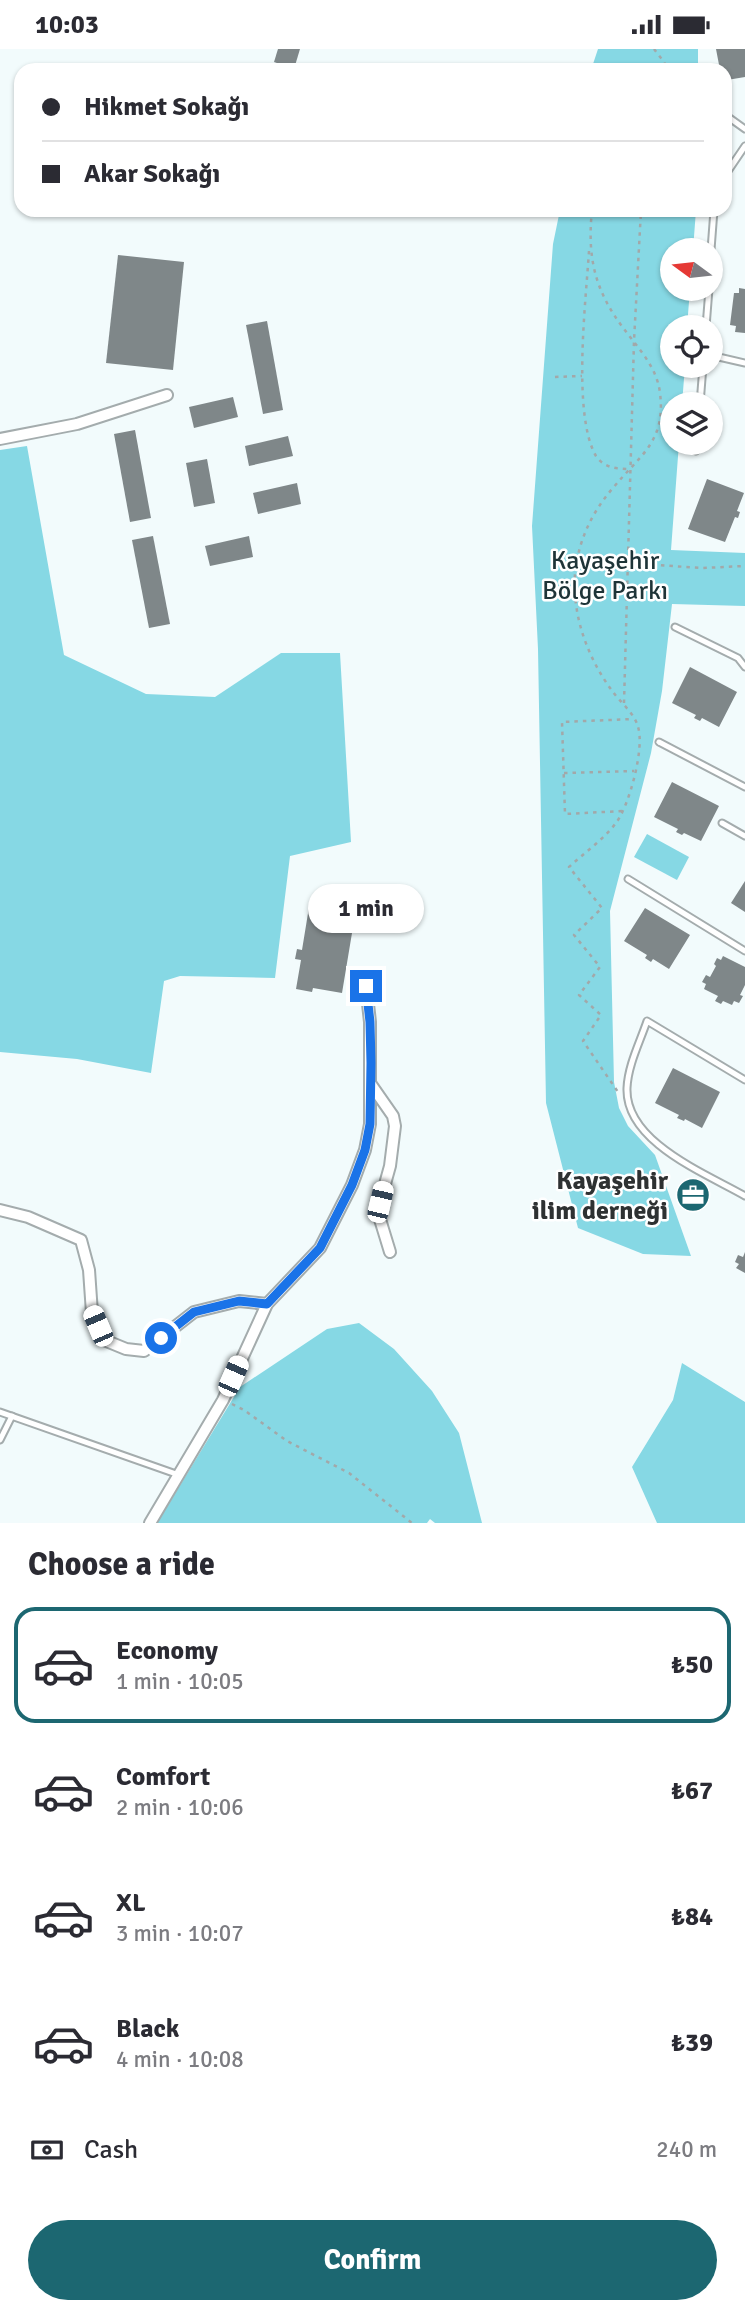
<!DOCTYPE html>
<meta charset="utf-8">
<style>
body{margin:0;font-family:Signika,sans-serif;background:#f2f2f3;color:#2b2b33;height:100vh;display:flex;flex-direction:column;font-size:26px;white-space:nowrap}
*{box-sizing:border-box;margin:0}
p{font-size:23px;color:#7c7c81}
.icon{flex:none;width:38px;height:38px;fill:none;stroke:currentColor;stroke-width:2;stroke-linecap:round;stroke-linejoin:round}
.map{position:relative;height:1474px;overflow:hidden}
.sheet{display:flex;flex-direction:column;background:#fff;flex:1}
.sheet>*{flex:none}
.banner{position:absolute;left:14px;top:14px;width:718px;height:154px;border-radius:21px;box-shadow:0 2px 5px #0004;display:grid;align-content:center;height:154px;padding:0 28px;background:#fff}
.needle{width:46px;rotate:285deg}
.controls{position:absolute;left:660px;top:189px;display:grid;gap:14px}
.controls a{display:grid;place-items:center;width:63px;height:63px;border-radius:50%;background:#fff;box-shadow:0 2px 5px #0004;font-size:35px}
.end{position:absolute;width:32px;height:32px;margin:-16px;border:9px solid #1a73e8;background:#fff;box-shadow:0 0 0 4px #fff}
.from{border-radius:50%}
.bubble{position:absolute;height:49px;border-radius:24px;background:#fff;box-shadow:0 2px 5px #0004;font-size:23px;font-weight:700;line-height:49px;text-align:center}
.car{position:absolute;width:21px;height:42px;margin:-21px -10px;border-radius:9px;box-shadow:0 0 5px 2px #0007;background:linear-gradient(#fff 24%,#345 0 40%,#fff 0 76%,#345 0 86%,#fff 0)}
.banner b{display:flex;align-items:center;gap:24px;height:66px;font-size:26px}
.banner b+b{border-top:2px solid #e1e1e2}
.banner i{width:18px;height:18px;background:#2b2b33}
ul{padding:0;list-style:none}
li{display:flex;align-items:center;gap:21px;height:116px;margin:0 14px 10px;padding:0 14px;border:4px solid transparent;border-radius:21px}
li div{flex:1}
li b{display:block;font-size:26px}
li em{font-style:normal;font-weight:700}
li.on{border-color:#1c6771}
li>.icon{width:63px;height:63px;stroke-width:1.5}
h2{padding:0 28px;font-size:32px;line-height:84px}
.pay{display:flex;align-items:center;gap:18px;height:77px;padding:0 28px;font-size:26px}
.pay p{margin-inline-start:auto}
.cta{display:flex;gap:14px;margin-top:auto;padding:14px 28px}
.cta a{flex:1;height:80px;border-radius:42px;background:#1c6771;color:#fff;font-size:28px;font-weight:700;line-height:80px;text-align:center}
.status{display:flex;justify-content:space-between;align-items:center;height:49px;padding:0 35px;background:#fff;direction:ltr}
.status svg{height:19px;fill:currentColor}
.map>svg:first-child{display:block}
.green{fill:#86d8e4}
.building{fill:#7f8789}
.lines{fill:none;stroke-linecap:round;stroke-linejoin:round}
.lane-casing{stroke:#a4acad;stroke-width:9}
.street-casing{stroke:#a4acad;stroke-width:14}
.path{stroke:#a2a8a9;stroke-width:2.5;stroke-dasharray:3.5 5;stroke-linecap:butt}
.lane{stroke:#fff;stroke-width:5}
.street{stroke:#fff;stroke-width:10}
.route{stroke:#1a73e8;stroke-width:9}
.labels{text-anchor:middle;stroke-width:5;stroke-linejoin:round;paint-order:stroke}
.park-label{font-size:26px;fill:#1e3438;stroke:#fff}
.poi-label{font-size:26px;font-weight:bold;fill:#2e3132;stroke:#fff;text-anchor:end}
</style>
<div class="status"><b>10:03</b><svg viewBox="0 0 49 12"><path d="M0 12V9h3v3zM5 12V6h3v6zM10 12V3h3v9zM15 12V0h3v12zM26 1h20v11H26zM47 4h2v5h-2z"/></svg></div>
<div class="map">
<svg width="745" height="1474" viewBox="0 0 745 1474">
<rect width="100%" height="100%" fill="#f2fbfc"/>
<g class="green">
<path d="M598,0h100v21h-107z"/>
<path d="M560,161h136l-3,40h-21v39h18l-3,38h-15v39h13l-3,38h-10v39h7l-8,107 74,3v53l-73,-2 -10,87 -11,62 -41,158 4,171 5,26 9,18 27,29 36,101 -48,-2 -65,-26 -32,-125 -8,-454 -6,-123 21,-282z"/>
<path d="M27,397l37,209 82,39 69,3 66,-44h59l11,189 -61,14 -15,122 -95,-2 -16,5 -13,92 -74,-14 -77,-7v-602z"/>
<path d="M647,785l42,23 -12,23 -43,-23z"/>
<path d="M359,1274l35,26 38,42 27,42 23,90h-47l-5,-4 -3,4h-270l83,-136 87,-58z"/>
<path d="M682,1314l63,39v121h-88l-25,-56 41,-67z"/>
</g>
<g class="building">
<path d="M278,0h22l-6,20 -20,-7z"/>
<path d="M716,0h29v28l-18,3 -3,-10h-4z"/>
<path d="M118,206l66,7 -11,108 -67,-7z"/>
<path d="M739,239l6,1v44l-10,-1 1,-6 -6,-1 4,-32h5z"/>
<path d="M267,272l16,89 -20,4 -17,-89z"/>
<path d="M233,348l5,20 -44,11 -5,-21z"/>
<path d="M135,381l16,88 -21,4 -16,-88z"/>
<path d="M288,387l5,20 -44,10 -4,-20z"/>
<path d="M207,410l8,44 -21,4 -8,-44z"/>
<path d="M707,430l37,14 -7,18 3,1 -2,6 -3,-1 -10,25 -37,-13z"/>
<path d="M297,434l4,21 -43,10 -5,-21z"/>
<path d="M153,487l17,88 -21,4 -17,-88z"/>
<path d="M249,487l4,21 -43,9 -5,-20z"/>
<path d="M690,618l47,25 -18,35 -17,-9 -2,3 -6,-3 2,-3 -24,-12z"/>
<path d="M672,733l47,24 -18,35 -17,-8 -2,2 -6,-3 2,-3 -24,-12z"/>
<path d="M745,832v31l-14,-9z"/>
<path d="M310,852l46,8 -14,84 -29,-5 -1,4 -16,-3 5,-29 -6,-1 2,-10 5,1z"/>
<path d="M645,859l45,27 -21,34 -16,-10 -2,3 -6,-4 2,-3 -23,-14z"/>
<path d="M723,907l22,11v18l-5,10 3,1 -4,7 -5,-2 -2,4 -9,-4 -2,3 -6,-3 3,-5 -14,-7 2,-5 -4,-2 4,-7 4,2 6,-11 -2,-2 3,-6 4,2z"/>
<path d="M673,1019l47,24 -18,36 -17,-9 -1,2 -7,-3 2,-3 -24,-12z"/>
<path d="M745,1203v21l-9,-5 3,-4 -4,-2 3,-7 5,2z"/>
</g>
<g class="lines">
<g class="lane-casing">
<g id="lane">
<path d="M724,65l21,15"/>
<path d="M724,128l21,-31"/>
<path d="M710,214l4,-53"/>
<path d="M706,278l3,-38"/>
<path d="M710,306l35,8"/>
<path d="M700,355l3,-38"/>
<path d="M696,402l1,-8"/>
<path d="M675,578l63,31 7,9"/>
<path d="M659,693l86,45"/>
<path d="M722,774l23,13"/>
<path d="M628,830l117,72"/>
<path d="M745,1031l-98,-59c-7,21 -19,44 -20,67 -2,54 78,85 118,108"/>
<path d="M0,1363l179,63"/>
<path d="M0,1391l12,-24"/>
</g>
</g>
<g class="street-casing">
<g id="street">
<path d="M0,390l77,-15 90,-29"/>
<path d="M370,1034l23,33 2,10 -5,40 -10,36 -1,14 11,36"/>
<path d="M0,1161l28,7 53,23 8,30 3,43 12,27 22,9 18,2 50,-39 45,-11 28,3"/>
<path d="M150,1474l73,-123 44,-96 53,-56 32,-63 13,-35 5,-26v-102l-4,-36"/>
</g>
</g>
<g class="path">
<path d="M654,0l10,13 3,8"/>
<path d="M592,161c-5,48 3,81 32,119 14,19 33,38 36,64 6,49 -20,62 -47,95 -21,24 -35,53 -38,86 -3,42 13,85 38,118 8,11 22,22 25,35 7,21 -9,79 -22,96 -13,17 -32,30 -47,44l33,41 -28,27 26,32 -21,28 22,20 -18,26 35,51"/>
<path d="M589,202c-3,49 -17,164 7,205 8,12 21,13 34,13"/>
<path d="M555,328l27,-1"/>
<path d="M627,514l75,5 43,-2"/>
<path d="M624,654l10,-362 7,-131"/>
<path d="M564,724l70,-2"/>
<path d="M622,762l-57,3 -3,-92 71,-3"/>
<path d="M232,1355l12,6 43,31 62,32 63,50"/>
</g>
<use href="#lane" class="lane"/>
<use href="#street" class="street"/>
</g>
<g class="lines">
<path class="route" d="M161,1289l33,-26 45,-11 28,3 53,-56 32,-63 13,-35 5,-26 1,-61 -1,-41 -4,-36"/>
</g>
<defs>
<g id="office-disc" transform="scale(1.75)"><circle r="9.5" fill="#1c6771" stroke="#fff"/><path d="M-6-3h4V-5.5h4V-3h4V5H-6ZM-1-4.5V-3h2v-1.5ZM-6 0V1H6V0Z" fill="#fff"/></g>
</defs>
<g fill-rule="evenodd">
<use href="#office-disc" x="693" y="1146"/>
</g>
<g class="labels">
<g class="park-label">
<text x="605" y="520">Kayaşehir<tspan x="605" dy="30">Bölge Parkı</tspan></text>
</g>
<g class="poi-label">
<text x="668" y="1140">Kayaşehir<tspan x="668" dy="30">ilim derneği</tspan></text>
</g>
</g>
</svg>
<div class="controls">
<a><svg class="needle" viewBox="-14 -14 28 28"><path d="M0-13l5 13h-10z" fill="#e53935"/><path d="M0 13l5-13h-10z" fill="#7c7c81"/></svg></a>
<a><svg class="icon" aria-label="locate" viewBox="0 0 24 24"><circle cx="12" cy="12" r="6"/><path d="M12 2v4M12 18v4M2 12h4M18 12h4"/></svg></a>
<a><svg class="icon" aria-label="layers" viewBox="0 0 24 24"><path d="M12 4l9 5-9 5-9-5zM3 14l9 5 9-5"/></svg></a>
</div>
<i class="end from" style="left:161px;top:1289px"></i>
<i class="end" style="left:366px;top:937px"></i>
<div class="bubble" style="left:308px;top:835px;width:116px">1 min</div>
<i class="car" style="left:380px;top:1153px;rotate:13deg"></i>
<i class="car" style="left:98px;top:1277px;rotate:337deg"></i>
<i class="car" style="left:233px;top:1327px;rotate:24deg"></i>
<div class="banner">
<b><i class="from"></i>Hikmet Sokağı</b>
<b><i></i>Akar Sokağı</b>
</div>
</div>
<section class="sheet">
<h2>Choose a ride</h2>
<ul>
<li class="on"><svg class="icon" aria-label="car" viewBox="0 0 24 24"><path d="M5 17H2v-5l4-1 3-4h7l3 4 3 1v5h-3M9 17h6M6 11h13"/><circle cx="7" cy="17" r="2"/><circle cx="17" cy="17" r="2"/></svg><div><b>Economy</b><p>1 min · 10:05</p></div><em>₺50</em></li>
<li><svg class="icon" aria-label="car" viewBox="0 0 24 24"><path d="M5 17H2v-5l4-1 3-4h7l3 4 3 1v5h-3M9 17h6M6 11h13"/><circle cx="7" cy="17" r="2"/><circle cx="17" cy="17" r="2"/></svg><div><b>Comfort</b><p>2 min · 10:06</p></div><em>₺67</em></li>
<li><svg class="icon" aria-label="car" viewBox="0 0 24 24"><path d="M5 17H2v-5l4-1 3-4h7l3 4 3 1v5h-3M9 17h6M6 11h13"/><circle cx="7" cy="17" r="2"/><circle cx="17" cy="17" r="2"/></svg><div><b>XL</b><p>3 min · 10:07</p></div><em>₺84</em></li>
<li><svg class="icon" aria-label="car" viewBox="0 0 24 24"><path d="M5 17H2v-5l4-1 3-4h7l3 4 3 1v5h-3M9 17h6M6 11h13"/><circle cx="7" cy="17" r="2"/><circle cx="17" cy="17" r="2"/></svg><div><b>Black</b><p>4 min · 10:08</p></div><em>₺39</em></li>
</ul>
<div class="pay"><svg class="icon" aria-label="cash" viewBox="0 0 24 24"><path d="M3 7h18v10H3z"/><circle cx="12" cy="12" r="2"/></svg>Cash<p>240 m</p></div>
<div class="cta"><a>Confirm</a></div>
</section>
